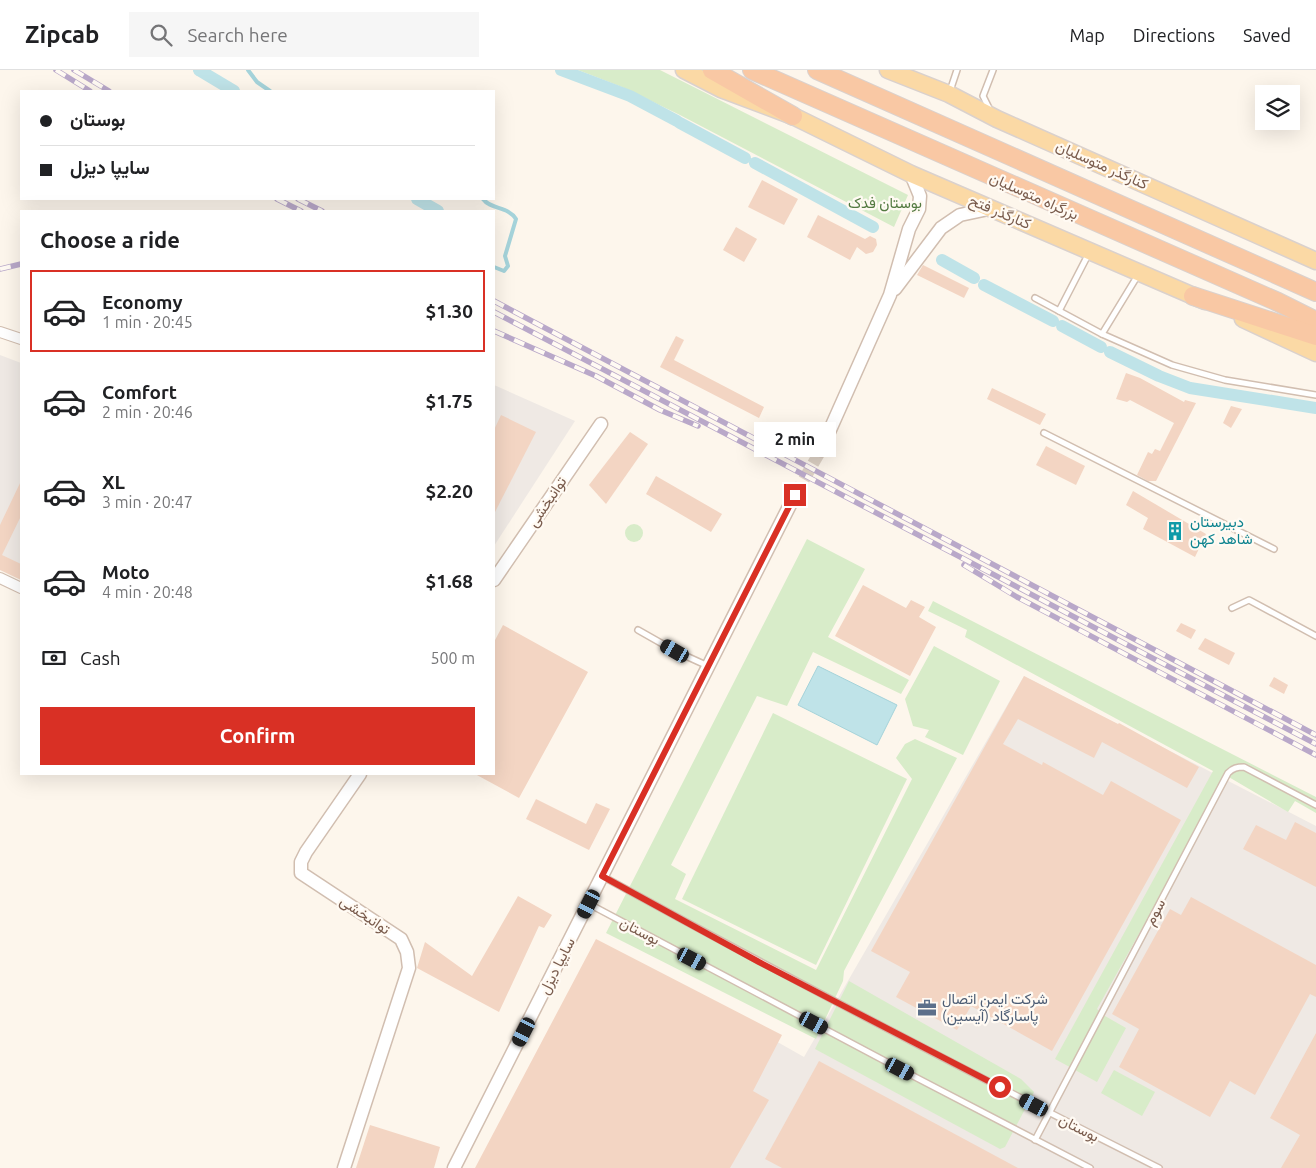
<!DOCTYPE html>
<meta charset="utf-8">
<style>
body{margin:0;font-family:Ubuntu,Vazirmatn,sans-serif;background:#f6f6f6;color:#202124;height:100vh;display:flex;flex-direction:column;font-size:19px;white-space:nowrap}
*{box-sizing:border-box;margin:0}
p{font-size:16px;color:#757577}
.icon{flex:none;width:28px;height:28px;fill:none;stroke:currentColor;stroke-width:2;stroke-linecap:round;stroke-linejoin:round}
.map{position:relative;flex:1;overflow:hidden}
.drawer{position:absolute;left:20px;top:140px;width:475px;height:565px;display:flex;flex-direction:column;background:#fff;border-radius:0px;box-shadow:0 5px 20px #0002}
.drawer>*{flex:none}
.banner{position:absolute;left:20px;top:20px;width:475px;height:110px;border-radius:0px;box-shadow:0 5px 20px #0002;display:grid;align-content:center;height:110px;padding:0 20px;background:#fff}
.tools{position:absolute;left:1255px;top:15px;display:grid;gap:10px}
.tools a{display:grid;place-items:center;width:45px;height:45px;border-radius:0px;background:#fff;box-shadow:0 5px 20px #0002;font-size:25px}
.end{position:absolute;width:22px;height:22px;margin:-11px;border:6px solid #d93025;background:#fff;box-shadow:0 0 0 2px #fff}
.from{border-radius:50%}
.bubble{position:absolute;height:35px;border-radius:0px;background:#fff;box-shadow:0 5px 20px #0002;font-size:16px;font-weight:600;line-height:35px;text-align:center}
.car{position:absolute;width:15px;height:30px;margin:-15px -8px;border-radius:6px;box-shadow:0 0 4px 1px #0007;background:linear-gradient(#222 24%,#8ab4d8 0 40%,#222 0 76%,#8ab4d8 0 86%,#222 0)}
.banner b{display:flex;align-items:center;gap:18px;height:48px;font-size:19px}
.banner b+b{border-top:1px solid #e0e0e0}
.banner i{width:12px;height:12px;background:#202124}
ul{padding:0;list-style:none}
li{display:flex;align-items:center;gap:15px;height:82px;margin:0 10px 8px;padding:0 10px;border:2px solid transparent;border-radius:0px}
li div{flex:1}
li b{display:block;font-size:19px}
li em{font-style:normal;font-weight:600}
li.selected{border-color:#d93025}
li>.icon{width:45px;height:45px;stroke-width:1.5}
h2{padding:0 20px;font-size:22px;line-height:60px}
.pay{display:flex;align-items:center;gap:12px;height:55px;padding:0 20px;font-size:19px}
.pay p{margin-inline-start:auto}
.cta{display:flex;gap:10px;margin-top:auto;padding:10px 20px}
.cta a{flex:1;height:58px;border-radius:0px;background:#d93025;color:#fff;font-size:20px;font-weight:600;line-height:58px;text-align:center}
header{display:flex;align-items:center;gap:30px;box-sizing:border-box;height:70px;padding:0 25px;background:#fff;border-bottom:1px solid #e0e0e0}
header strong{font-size:24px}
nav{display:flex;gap:28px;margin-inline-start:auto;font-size:18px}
.search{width:350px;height:45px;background:#f6f6f6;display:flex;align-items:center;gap:12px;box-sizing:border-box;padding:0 18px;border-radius:0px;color:#757577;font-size:19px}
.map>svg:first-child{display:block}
.industrial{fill:#efe9e4}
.green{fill:#d8ecc9}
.water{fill:#bfe3e8;stroke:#a5d3da}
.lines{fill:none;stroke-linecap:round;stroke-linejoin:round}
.stream{stroke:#a5d3da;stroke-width:4}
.canal{stroke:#bfe3e8;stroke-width:12}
.building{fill:#f3d5c3}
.tertiary-tunnel{stroke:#dcd0c4;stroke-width:12;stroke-dasharray:12 6;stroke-linecap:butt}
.service-casing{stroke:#d1beb0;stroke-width:8}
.minor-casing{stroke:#d1beb0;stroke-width:12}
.tertiary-casing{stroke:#d1beb0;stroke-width:15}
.primary-casing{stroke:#dad1cd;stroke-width:19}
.trunk-casing{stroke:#dad1cd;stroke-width:20}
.service{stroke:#fff;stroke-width:5}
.minor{stroke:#fff;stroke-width:10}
.tertiary{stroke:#fff;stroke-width:12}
.primary{stroke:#fbd9a5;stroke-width:16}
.trunk{stroke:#f9c8a4;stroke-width:18}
.rail-casing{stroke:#b9a8c9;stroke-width:5.5}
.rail{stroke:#fffaf3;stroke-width:4;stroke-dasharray:11;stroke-linecap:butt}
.route{stroke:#d93025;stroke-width:6}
.labels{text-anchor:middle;stroke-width:4.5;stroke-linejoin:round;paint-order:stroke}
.street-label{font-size:15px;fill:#7a5c4d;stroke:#fffaf3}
.park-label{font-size:15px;fill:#537a41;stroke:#fffaf3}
.culture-label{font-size:15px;fill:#0d838f;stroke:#fffaf3;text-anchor:start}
.service-label{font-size:15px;fill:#4e5e75;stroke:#fffaf3;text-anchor:start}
</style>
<header>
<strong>Zipcab</strong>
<div class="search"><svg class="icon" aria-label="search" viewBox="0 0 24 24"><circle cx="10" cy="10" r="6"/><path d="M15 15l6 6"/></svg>Search here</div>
<nav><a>Map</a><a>Directions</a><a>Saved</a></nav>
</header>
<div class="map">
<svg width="1316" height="1098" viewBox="0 0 1316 1098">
<rect width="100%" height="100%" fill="#fdf6ec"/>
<g class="industrial">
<path d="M0,285l21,8v215l-21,-11z"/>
<path d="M494,315l81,36 -81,125z"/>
<path d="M1024,606l292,150v342h-831l118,-225 201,114z"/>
</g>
<g class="green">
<path d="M578,0h82l248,125 -14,32 -216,-113 -56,-27z"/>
<circle cx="634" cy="463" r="9"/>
<path d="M807,469l58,30 -37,68 81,43 -8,14 -88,-42 -26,54 -30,-10 -86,169 15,9 -11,25 141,71 96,-191 -16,-21 9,-14 10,-5 42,19 -113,213 -1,10 -27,58 -210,-106z"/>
<path d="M933,531l383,196v16l-21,-12 -7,11 -61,-36 -130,233 8,7 21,12 -29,54 -42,-23 158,-288 -248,-134 2,-7 -39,-19z"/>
<path d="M934,576l66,35 -37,74 -38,-18 4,-7 -16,-4 -8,-27z"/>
<path d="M773,643l134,66 -91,186 -134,-66z"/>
<path d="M849,911l172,98 13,13 -29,55 -5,2 -185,-100z"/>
<path d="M1114,1000l41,22 -13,24 -41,-23z"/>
</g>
<path class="water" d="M818,596l79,39 -20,40 -79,-40z"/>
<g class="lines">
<g class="stream">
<path d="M248,0l9,12 13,9"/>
<path d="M483,129c8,11 25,7 33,20l-11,37 3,10 -4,5 -10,-4"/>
</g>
<g class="canal">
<path d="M199,0l35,21"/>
<path d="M561,0l69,26 47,25"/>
<path d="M680,53l65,35"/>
<path d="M755,93l118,64"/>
<path d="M417,129l21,12"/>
<path d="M942,190l32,18"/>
<path d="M984,215l69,36"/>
<path d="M1062,256l39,21"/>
<path d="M1110,282l49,24 31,12 126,20"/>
</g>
</g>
<g class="building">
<path d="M762,110l36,19 -14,26 -36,-18z"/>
<path d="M818,145l47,24 5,-3 6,3 1,6 -4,7 -7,2 -9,-7 -7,13 -43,-23z"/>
<path d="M736,157l21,12 -13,23 -21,-12z"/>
<path d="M923,195l46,23 -5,10 -47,-23z"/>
<path d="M676,266l8,4 -10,20 90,47 -5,11 -99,-51z"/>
<path d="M1126,303l14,5 44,24 1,-2 11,3 -40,78h-8l-11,-6 11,-23 4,2 3,-5 5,2 14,-28 -44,-23 -3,2 -11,-3z"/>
<path d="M992,318l54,26 -6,11 -53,-26z"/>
<path d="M1231,336l11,3 -11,19 -8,-5z"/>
<path d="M501,345l35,17 -42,82v-84z"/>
<path d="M630,362l18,12 -42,60 -17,-19z"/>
<path d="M1046,376l39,20 -9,19 -40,-20z"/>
<path d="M656,406l66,38 -11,18 -65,-38z"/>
<path d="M21,411v35l-19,39 19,9v16l-21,-10v-45z"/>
<path d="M1133,421l73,43 -11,23 -52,-28 5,-11 -22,-13z"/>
<path d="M863,515l43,23 5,-8 14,7 -6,10 17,10 -26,49 -75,-40z"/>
<path d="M1181,553l15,7 -5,9 -15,-8z"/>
<path d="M503,555l85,47 -69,126 -44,-24h19v-132z"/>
<path d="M1205,568l30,15 -6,12 -31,-16z"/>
<path d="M1024,606l94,48 1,-1 80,44 -12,21 -85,-46 -8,16 -76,-39 -15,25 39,21 1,-3 60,33 8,-14 70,39 -129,231 -81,-45 -14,24 -61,-33 14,-25 -39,-21z"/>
<path d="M1274,607l14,8 -4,9 -15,-8z"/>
<path d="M536,729l50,25 10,-21 14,6 -21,41 -63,-31z"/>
<path d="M1295,752l21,11v54l-73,-38 13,-24 30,15z"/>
<path d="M518,826l34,19 -8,13 -5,-2 -40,86 -82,-44 8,-26 47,34z"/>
<path d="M1191,827l125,68v32l-6,-3 -55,101 -25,-14 -20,36 -91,-50 20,-38 -27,-15 58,-105 11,6z"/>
<path d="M596,869l186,96 -29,56 16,9 -39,68h-255z"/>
<path d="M1316,963v135h-35l19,-33 -30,-17z"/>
<path d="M819,991l199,107h-236l-17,-9z"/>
<path d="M370,1055l70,22 -6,21h-78z"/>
</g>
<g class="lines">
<path class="tertiary-tunnel" d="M795,425l26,-45"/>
<g class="service-casing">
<g id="service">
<path d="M950,21l7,-21"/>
<path d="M989,38l-6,-12 10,-26"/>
<path d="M1138,205l-36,59 70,31 53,15 91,15"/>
<path d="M1035,228l67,36"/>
<path d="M1059,241l30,-58"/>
<path d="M1044,363l230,116"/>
<path d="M1232,538l17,-8 67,36"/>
<path d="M638,560l37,21 33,15"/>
<path d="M602,806c184,101 370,198 557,292"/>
<path d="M589,834l328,174 173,90"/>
<path d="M1035,1070l193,-367c5,-5 9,-6 16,-6l72,38"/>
</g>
</g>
<g class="minor-casing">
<g id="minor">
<path d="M0,262l21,7"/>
<path d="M0,508l21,10"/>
</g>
</g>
<g class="tertiary-casing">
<g id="tertiary">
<path d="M895,219l46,-61 19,-13 33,-7"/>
<path d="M821,380l69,-155 19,-66 10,-20 1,-13 -9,-22"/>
<path d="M494,510l107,-156"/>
<path d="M344,1098l65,-200 -2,-16 -6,-13 -100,-66v-11l5,-10 54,-78"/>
<path d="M454,1098l341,-673"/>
</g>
</g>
<g class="primary-casing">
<g id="primary">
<path d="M684,0l37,19 72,27 118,58 294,127"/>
<path d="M888,0l61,24 48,25 319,142"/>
<path d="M1243,249l73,34"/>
</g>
</g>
<g class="trunk-casing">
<g id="trunk">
<path d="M712,0l81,46"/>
<path d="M752,0l526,232 38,19"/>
<path d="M817,0l499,222"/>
<path d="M1193,226l123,40"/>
</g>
</g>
<use href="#service" class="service"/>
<use href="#minor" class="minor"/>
<use href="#tertiary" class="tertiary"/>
<use href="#primary" class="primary"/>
<use href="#trunk" class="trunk"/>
<g class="rail-casing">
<g id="rail">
<path d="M56,0l34,21"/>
<path d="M74,0l35,21"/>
<path d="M277,129l24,12"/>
<path d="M298,129l24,12"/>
<path d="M0,199l21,-5"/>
<path d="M494,231l822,434"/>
<path d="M494,242l822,432"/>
<path d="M494,261l102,45 64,34 38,16"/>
<path d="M964,495l53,32 299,158"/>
</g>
</g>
<use href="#rail" class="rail"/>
</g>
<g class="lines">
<path class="route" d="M795,425l-193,381 157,86 241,125"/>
</g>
<defs>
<g id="building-bare" transform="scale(1.5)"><path d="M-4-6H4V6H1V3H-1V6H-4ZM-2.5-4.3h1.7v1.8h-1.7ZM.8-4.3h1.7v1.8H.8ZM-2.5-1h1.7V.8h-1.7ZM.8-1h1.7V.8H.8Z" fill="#0f9aa8" stroke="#fffaf3" stroke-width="2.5" paint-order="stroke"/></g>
<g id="office-bare" transform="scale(1.5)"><path d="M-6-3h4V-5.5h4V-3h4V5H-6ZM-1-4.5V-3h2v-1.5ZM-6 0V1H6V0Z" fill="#5c6f8a" stroke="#fffaf3" stroke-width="2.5" paint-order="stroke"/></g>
</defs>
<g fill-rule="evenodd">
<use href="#building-bare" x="1175" y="461"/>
<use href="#office-bare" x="927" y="938"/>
</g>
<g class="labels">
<g class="street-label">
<text transform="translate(1102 95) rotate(24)" y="5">کنارگذر متوسلیان</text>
<text transform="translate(1034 126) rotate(24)" y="5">بزرگراه متوسلیان</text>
<text transform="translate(1000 142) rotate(23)" y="5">کنارگذر فتح</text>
<text transform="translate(547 432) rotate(-56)" y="5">توانبخشی</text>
<text transform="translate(1155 842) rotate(-62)" y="5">سوم</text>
<text transform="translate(365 845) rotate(34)" y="5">توانبخشی</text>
<text transform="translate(640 861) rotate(28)" y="5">بوستان</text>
<text transform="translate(557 896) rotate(-63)" y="5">سایپا دیزل</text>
<text transform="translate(1079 1058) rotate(27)" y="5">بوستان</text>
</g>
<g class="park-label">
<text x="885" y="138">بوستان فدک</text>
</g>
<g class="culture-label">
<text x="1190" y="457">دبیرستان<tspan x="1190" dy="17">شاهد کهن</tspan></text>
</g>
<g class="service-label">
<text x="942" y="934">شرکت ایمن اتصال<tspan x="942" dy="17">پاسارگاد (آیسین)</tspan></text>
</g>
</g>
</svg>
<div class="tools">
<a><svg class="icon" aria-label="layers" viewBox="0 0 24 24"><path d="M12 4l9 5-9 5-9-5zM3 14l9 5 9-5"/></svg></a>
</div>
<i class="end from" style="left:1000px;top:1017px"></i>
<i class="end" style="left:795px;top:425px"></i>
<div class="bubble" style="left:754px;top:352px;width:82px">2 min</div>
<i class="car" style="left:675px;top:581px;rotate:300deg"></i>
<i class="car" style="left:589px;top:834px;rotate:207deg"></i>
<i class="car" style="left:692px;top:889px;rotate:118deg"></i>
<i class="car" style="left:814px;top:953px;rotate:118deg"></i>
<i class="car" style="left:524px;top:962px;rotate:207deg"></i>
<i class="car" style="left:900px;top:999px;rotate:118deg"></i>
<i class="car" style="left:1034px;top:1035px;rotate:298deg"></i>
<div class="banner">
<b><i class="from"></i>بوستان</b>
<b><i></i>سایپا دیزل</b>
</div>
<section class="drawer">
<h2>Choose a ride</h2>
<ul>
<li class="selected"><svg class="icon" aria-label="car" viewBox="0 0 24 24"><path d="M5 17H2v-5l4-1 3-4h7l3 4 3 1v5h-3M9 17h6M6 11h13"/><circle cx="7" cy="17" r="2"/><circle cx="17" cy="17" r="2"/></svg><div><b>Economy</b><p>1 min · 20:45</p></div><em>$1.30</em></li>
<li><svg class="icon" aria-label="car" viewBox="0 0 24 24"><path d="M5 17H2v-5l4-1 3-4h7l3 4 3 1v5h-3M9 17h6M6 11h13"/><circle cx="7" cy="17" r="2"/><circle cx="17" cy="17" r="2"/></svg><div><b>Comfort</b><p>2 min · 20:46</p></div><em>$1.75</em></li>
<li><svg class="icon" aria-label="car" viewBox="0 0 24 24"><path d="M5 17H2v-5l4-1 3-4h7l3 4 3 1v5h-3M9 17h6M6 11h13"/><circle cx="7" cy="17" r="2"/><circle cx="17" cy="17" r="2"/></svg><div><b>XL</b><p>3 min · 20:47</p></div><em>$2.20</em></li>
<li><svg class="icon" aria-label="car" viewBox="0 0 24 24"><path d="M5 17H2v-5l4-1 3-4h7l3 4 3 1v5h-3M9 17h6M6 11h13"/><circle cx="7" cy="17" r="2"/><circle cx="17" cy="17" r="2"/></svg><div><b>Moto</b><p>4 min · 20:48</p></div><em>$1.68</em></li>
</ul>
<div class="pay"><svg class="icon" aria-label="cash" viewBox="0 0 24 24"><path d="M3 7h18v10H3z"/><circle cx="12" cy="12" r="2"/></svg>Cash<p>500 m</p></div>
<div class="cta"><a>Confirm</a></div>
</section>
</div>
